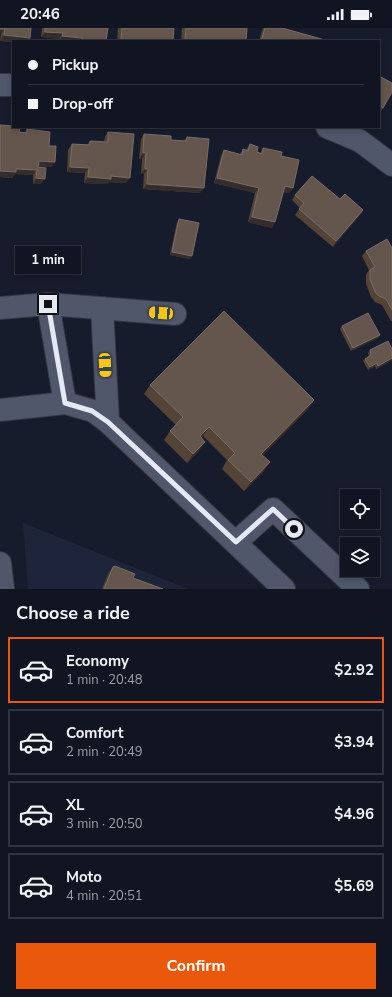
<!DOCTYPE html>
<meta charset="utf-8">
<style>
body{margin:0;font-family:"Nunito Sans",sans-serif;background:#1e222e;color:#f1f3f6;height:100vh;display:flex;flex-direction:column;font-size:15px;white-space:nowrap}
*{box-sizing:border-box;margin:0}
p{font-size:13px;color:#9c9fa5}
.icon{flex:none;width:22px;height:22px;fill:none;stroke:currentColor;stroke-width:2;stroke-linecap:round;stroke-linejoin:round}
.map{position:relative;height:561px;overflow:hidden}
.details{display:flex;flex-direction:column;background:#111521;flex:1}
.details>*{flex:none}
.top-card{position:absolute;left:12px;top:12px;width:368px;height:88px;border-radius:0px;box-shadow:0 2px 6px #0003,0 0 0 1px #30343f;display:grid;align-content:center;height:88px;padding:0 16px;background:#111521}
.controls{position:absolute;left:340px;top:461px;display:grid;gap:8px}
.controls a{display:grid;place-items:center;width:40px;height:40px;border-radius:0px;background:#111521;box-shadow:0 2px 6px #0003,0 0 0 1px #30343f;font-size:20px}
.end{position:absolute;width:18px;height:18px;margin:-9px;border:5px solid #e5e9f5;background:#111;box-shadow:0 0 0 2px #111}
.from{border-radius:50%}
.bubble{position:absolute;height:28px;border-radius:0px;background:#111521;box-shadow:0 2px 6px #0003,0 0 0 1px #30343f;font-size:13px;font-weight:700;line-height:28px;text-align:center}
.car{position:absolute;width:12px;height:24px;margin:-12px -6px;border-radius:5px;box-shadow:0 0 3px 1px #0007;background:linear-gradient(#f5c518 24%,#345 0 40%,#f5c518 0 76%,#345 0 86%,#f5c518 0)}
.top-card b{display:flex;align-items:center;gap:14px;height:38px;font-size:15px}
.top-card b+b{border-top:1px solid #30343f}
.top-card i{width:10px;height:10px;background:#f1f3f6}
ul{padding:0;list-style:none}
li{display:flex;align-items:center;gap:12px;height:66px;margin:0 8px 6px;padding:0 8px;border:2px solid #30343f;border-radius:0px}
li div{flex:1}
li b{display:block;font-size:15px}
li em{font-style:normal;font-weight:700}
li.current{border-color:#ea580c}
li>.icon{width:36px;height:36px;stroke-width:1.5}
h2{padding:0 16px;font-size:18px;line-height:48px}
.action{display:flex;gap:8px;margin-top:auto;padding:8px 16px}
.action a{flex:1;height:46px;border-radius:0px;background:#ea580c;color:#fff;font-size:16px;font-weight:700;line-height:46px;text-align:center}
.status{display:flex;justify-content:space-between;align-items:center;height:28px;padding:0 20px;background:#111521;direction:ltr}
.status svg{height:11px;fill:currentColor}
.map>svg:first-child{display:block}
.built{fill:#1e253b}
.lines{fill:none;stroke-linecap:round;stroke-linejoin:round}
.minor-casing{stroke:#363846;stroke-width:24}
.minor{stroke:#50576a;stroke-width:22}
.wall{fill:#544438}
.shaded-wall{fill:#352d2b}
.building{fill:#64564d;stroke:#786d67}
.route{stroke:#e5e9f5;stroke-width:5}
</style>
<div class="status"><b>20:46</b><svg viewBox="0 0 49 12"><path d="M0 12V9h3v3zM5 12V6h3v6zM10 12V3h3v9zM15 12V0h3v12zM26 1h20v11H26zM47 4h2v5h-2z"/></svg></div>
<div class="map">
<svg width="392" height="561" viewBox="0 0 392 561">
<rect width="100%" height="100%" fill="#171c2c"/>
<path class="built" d="M23,495l165,66h-160z"/>
<g class="lines">
<g class="minor-casing">
<g id="minor">
<path d="M0,57h13"/>
<path d="M327,99l33,14 32,24"/>
<path d="M48,276l127,10"/>
<path d="M0,280l48,-4 17,99"/>
<path d="M102,280l6,114"/>
<path d="M0,382l65,-7 28,8 15,11 176,167"/>
<path d="M236,514l37,-33 85,80"/>
<path d="M0,535l3,26"/>
</g>
</g>
<use href="#minor" class="minor"/>
</g>
<g class="wall">
<path d="M0,0h31l-18,13v1l-13,-1 1,-7z"/>
<path d="M42,0h66l-2,13h-47v-2l-18,-2z"/>
<path d="M118,0h56l-1,13h-56z"/>
<path d="M182,0h65l-1,13h-65z"/>
<path d="M263,0h19l43,13h-66z"/>
<path d="M379,48l4,32 -3,5h-1z"/>
<path d="M0,97l19,7h6l2,-3 22,17 6,16 -4,5 -13,-1 3,18h-8v-9l-18,-1 -3,4 -12,-1z"/>
<path d="M108,104l18,51 -17,-1 -2,2 -23,-1 1,-10 -18,-1 1,-22 4,-6 15,1 3,-4 14,1 1,-5z"/>
<path d="M144,106l27,6 13,1 3,-4 13,56 -57,-4 1,-15h-3l1,-15h-3l2,-20z"/>
<path d="M250,116l7,8 3,1 3,-5 18,8 12,32 -4,5 -6,-1 -11,36 -24,-6 7,-29 -41,-10 7,-27 3,-6 16,4 3,-5 3,1z"/>
<path d="M295,167l45,4 23,11 -3,5 -27,32 -38,-32 5,-7 -8,-8z"/>
<path d="M179,191l11,40 -20,-4 7,-33z"/>
<path d="M392,220v73h-1l-9,-16 -7,-3 -4,-5 -5,-13v-9l3,-5 -7,-14 4,-5z"/>
<path d="M342,298l38,9 -2,3 -27,13 -11,-22z"/>
<path d="M392,321v11l-16,9 -1,-3 -7,4 -5,-9 2,-2 4,-3 -1,-3 2,-3z"/>
<path d="M150,357l164,15 -6,9 -45,46 1,16 -20,20 -22,-22 5,-9 -24,-24 -2,2 -2,13 -12,12 -23,-23 6,-9 6,-6 -32,-31z"/>
<path d="M113,539l20,11 30,11h-61l6,-15z"/>
</g>
<g class="shaded-wall">
<path d="M0,1h5l-4,5h-1z"/>
<path d="M45,4l18,1 -4,6 -18,-2z"/>
<path d="M4,7l26,3 -2,3h-15v1l-13,-1z"/>
<path d="M62,8l20,2 -2,3h-21z"/>
<path d="M143,125h3l-4,6h-3z"/>
<path d="M39,133l16,1 -4,5 -16,-1z"/>
<path d="M70,139l19,1 -4,5 -18,-1z"/>
<path d="M16,141l21,1 -4,5 -18,-1 -3,4 -12,-1v-6z"/>
<path d="M145,141h3l-4,5h-3z"/>
<path d="M111,148l19,2 -4,5 -17,-1 -2,2 -23,-1 4,-6z"/>
<path d="M36,150l9,1 -4,5h-8z"/>
<path d="M217,150l42,10 -4,5 -41,-10z"/>
<path d="M147,156l57,4 -4,5 -57,-4z"/>
<path d="M285,158l8,2 -4,5 -8,-2z"/>
<path d="M363,182l-3,5 -27,32 3,-6z"/>
<path d="M252,189l23,5 -3,6 -24,-6z"/>
<path d="M172,224l20,4 -2,3 -20,-4z"/>
<path d="M380,307l-2,3 -27,13 2,-3z"/>
<path d="M392,330v2l-16,9 2,-3z"/>
<path d="M377,335l-2,3 -7,4 2,-3z"/>
<path d="M314,372l-6,9 -53,54 6,-9z"/>
<path d="M209,399l-6,9 -9,9 6,-9z"/>
<path d="M205,414l-6,9 -12,12 6,-9z"/>
<path d="M270,434l-6,9 -20,20 7,-9z"/>
</g>
<g class="building">
<path d="M0,0h31l-1,10 -26,-3 1,-6h-5z"/>
<path d="M45,0h63l-2,13h-24v-3l-20,-2 1,-3 -18,-1z"/>
<path d="M122,0h52l-1,13h-52z"/>
<path d="M186,0h61l-1,13h-61z"/>
<path d="M265,0h17l43,12v1h-64z"/>
<path d="M379,48l13,7v9l-9,16 -4,-3z"/>
<path d="M0,97l13,1v1h7l-1,5 8,1v-4l23,3 -1,14h7l-1,16 -16,-1 -1,6 8,1 -1,11 -9,-1 1,-8 -21,-1v3l-16,-1z"/>
<path d="M108,104l26,2 -4,44 -19,-2v3l-23,-2 1,-9 -19,-1 2,-23 18,1v-4l18,1z"/>
<path d="M144,106l27,2v4l15,1 1,-4 22,2 -5,49 -57,-4 1,-15h-3l1,-16h-3z"/>
<path d="M250,116l8,3 -1,5 5,2 1,-6 19,4 -1,4 18,4 -6,28 -8,-2 -10,36 -23,-5 7,-29 -42,-10 7,-28 18,5 1,-6 5,2z"/>
<path d="M312,148l28,23 5,-5 18,16 -27,31 -37,-32 5,-6 -9,-8z"/>
<path d="M179,191l20,4 -7,33 -20,-4z"/>
<path d="M387,211l5,9v62l-6,-11 -7,-3 -4,-4 -5,-13v-9l5,-3 -9,-16z"/>
<path d="M224,283l90,89 -53,54 9,8 -19,20 -23,-22 7,-7 -26,-26 -9,9 5,6 -12,12 -23,-23 13,-14 -33,-32z"/>
<path d="M368,285l12,22 -27,13 -11,-22z"/>
<path d="M388,313l4,8v9l-14,8 -1,-3 -7,4 -5,-8 6,-4 -1,-5z"/>
<path d="M115,538l20,8 -2,4 30,11h-59l9,-22z"/>
</g>
<g class="lines">
<path class="route" d="M48,276l17,99 27,8 16,11 128,120 37,-33 21,20"/>
</g>
</svg>
<div class="controls">
<a><svg class="icon" aria-label="locate" viewBox="0 0 24 24"><circle cx="12" cy="12" r="6"/><path d="M12 2v4M12 18v4M2 12h4M18 12h4"/></svg></a>
<a><svg class="icon" aria-label="layers" viewBox="0 0 24 24"><path d="M12 4l9 5-9 5-9-5zM3 14l9 5 9-5"/></svg></a>
</div>
<i class="end from" style="left:294px;top:501px"></i>
<i class="end" style="left:48px;top:276px"></i>
<div class="bubble" style="left:15px;top:218px;width:66px">1 min</div>
<i class="car" style="left:161px;top:285px;rotate:274deg"></i>
<i class="car" style="left:105px;top:337px;rotate:177deg"></i>
<div class="top-card">
<b><i class="from"></i>Pickup</b>
<b><i></i>Drop-off</b>
</div>
</div>
<section class="details">
<h2>Choose a ride</h2>
<ul>
<li class="current"><svg class="icon" aria-label="car" viewBox="0 0 24 24"><path d="M5 17H2v-5l4-1 3-4h7l3 4 3 1v5h-3M9 17h6M6 11h13"/><circle cx="7" cy="17" r="2"/><circle cx="17" cy="17" r="2"/></svg><div><b>Economy</b><p>1 min · 20:48</p></div><em>$2.92</em></li>
<li><svg class="icon" aria-label="car" viewBox="0 0 24 24"><path d="M5 17H2v-5l4-1 3-4h7l3 4 3 1v5h-3M9 17h6M6 11h13"/><circle cx="7" cy="17" r="2"/><circle cx="17" cy="17" r="2"/></svg><div><b>Comfort</b><p>2 min · 20:49</p></div><em>$3.94</em></li>
<li><svg class="icon" aria-label="car" viewBox="0 0 24 24"><path d="M5 17H2v-5l4-1 3-4h7l3 4 3 1v5h-3M9 17h6M6 11h13"/><circle cx="7" cy="17" r="2"/><circle cx="17" cy="17" r="2"/></svg><div><b>XL</b><p>3 min · 20:50</p></div><em>$4.96</em></li>
<li><svg class="icon" aria-label="car" viewBox="0 0 24 24"><path d="M5 17H2v-5l4-1 3-4h7l3 4 3 1v5h-3M9 17h6M6 11h13"/><circle cx="7" cy="17" r="2"/><circle cx="17" cy="17" r="2"/></svg><div><b>Moto</b><p>4 min · 20:51</p></div><em>$5.69</em></li>
</ul>
<div class="action"><a>Confirm</a></div>
</section>
